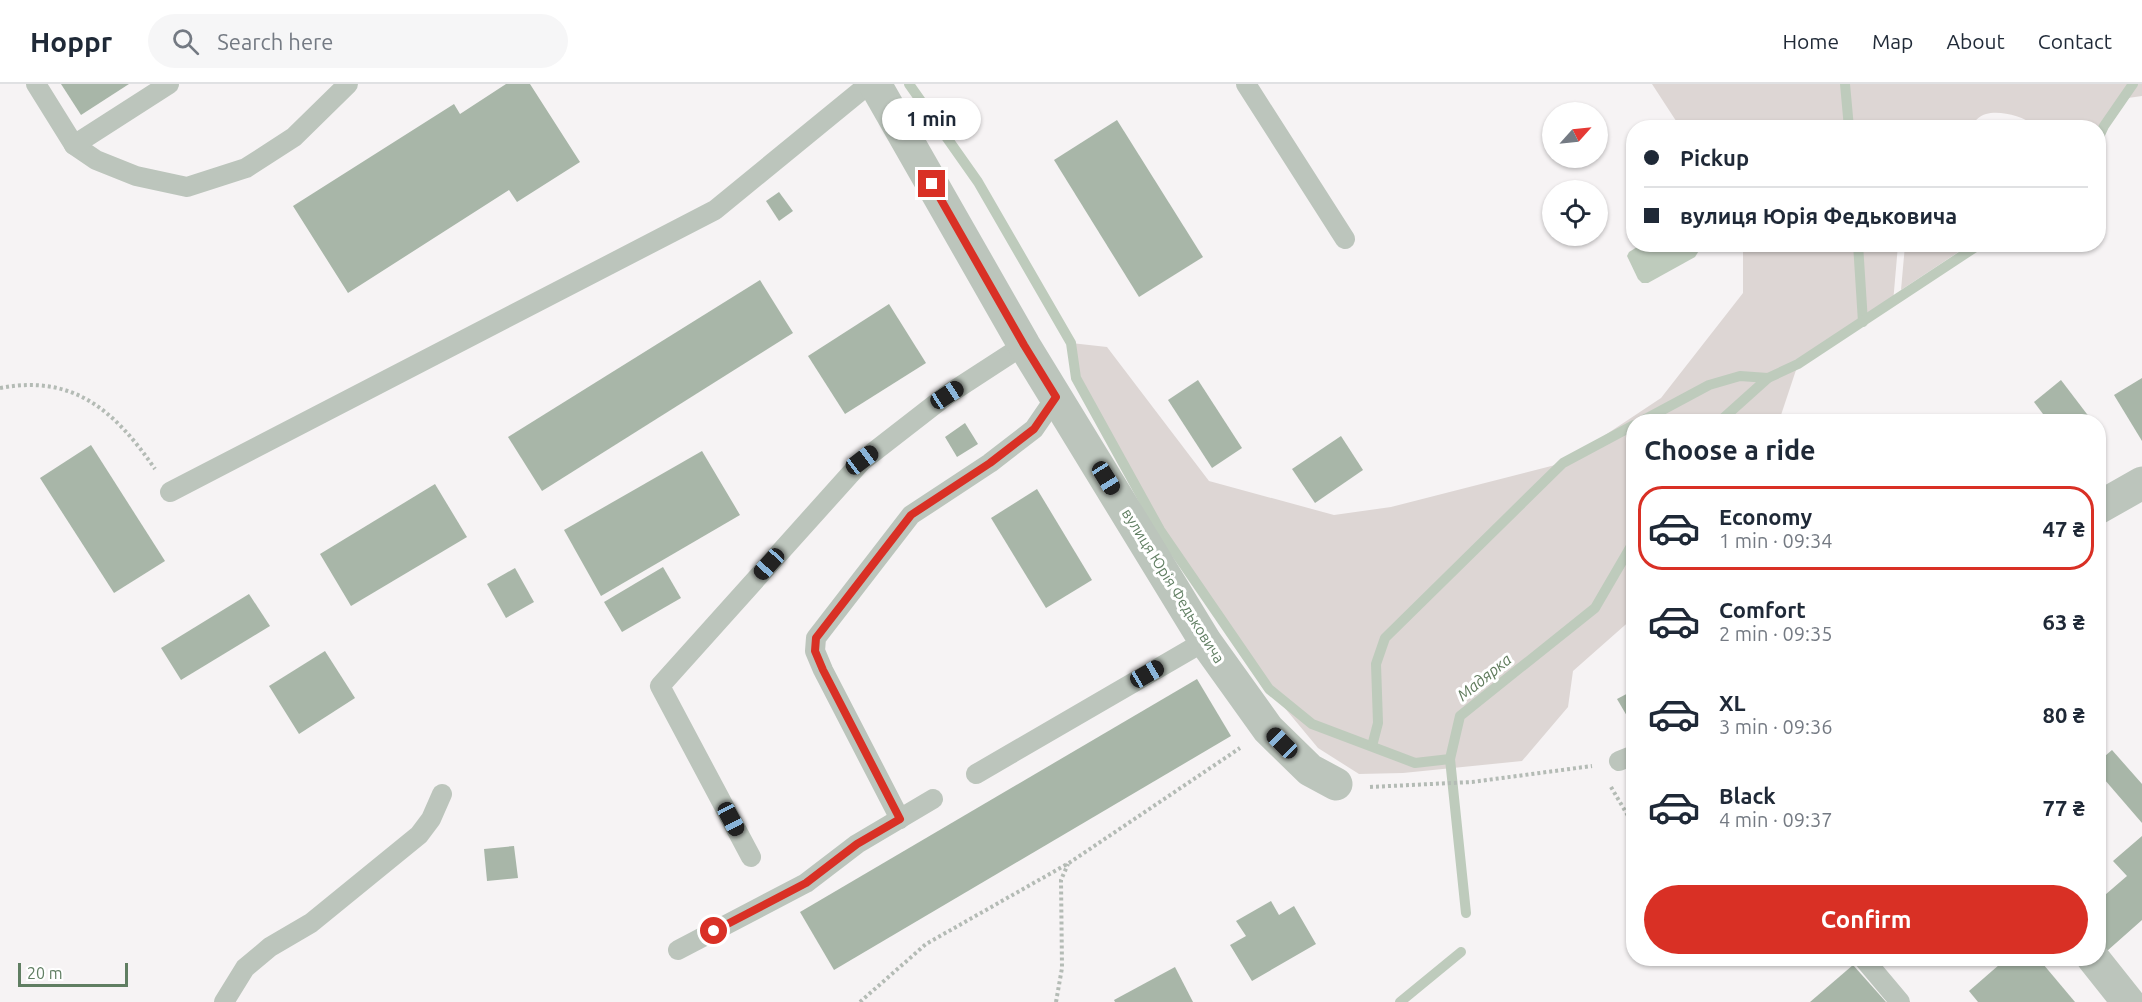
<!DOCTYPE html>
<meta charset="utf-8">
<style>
body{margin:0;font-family:Ubuntu,sans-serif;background:#f6f6f7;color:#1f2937;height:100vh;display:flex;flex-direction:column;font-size:22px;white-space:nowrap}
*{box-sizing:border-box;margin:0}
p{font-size:20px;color:#747a83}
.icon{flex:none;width:33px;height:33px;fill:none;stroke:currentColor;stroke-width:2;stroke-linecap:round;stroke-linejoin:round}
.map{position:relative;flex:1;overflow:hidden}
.drawer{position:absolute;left:1626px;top:330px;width:480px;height:552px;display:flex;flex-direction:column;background:#fff;border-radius:24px;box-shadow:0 2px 4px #0004}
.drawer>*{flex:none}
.guide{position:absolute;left:1626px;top:36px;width:480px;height:132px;border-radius:24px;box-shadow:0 2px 4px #0004;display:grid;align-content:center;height:132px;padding:0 18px;background:#fff}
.needle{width:39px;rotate:63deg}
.buttons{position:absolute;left:1542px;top:18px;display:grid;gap:12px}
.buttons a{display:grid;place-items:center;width:66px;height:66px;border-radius:50%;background:#fff;box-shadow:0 2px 4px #0004;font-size:30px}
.scale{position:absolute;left:18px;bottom:15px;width:110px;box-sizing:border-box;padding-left:6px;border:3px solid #607e62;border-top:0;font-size:16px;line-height:21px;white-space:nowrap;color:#607e62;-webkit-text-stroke:4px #fff;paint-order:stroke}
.end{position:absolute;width:27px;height:27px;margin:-14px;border:8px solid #d93025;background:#fff;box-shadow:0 0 0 3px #fff}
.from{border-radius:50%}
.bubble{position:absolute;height:42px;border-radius:21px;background:#fff;box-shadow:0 2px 4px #0004;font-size:20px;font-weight:700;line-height:42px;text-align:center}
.car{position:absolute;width:18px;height:36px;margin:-18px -9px;border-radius:8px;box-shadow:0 0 4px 2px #0007;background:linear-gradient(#222 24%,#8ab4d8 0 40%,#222 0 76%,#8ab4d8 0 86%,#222 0)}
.guide b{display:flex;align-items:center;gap:21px;height:57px;font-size:22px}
.guide b+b{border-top:2px solid #e0e1e3}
.guide i{width:15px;height:15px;background:#1f2937}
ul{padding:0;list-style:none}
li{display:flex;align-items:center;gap:18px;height:84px;margin:0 12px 9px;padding:0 6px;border:3px solid transparent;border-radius:24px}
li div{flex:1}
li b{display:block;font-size:22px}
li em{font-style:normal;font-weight:700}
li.current{border-color:#d93025}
li>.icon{width:54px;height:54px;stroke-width:1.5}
h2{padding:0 18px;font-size:27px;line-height:72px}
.cta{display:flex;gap:12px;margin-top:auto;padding:12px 18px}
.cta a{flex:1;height:69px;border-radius:36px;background:#d93025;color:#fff;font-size:24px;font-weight:700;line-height:69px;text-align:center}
header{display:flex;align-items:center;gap:36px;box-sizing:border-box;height:84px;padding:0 30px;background:#fff;border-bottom:2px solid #e0e1e3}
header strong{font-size:28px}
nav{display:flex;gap:33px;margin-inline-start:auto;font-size:21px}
.search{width:420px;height:54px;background:#f6f6f7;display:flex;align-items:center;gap:15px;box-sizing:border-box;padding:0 21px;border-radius:33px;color:#747a83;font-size:22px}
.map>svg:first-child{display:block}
.green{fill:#ddd6d4}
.water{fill:#becbbc}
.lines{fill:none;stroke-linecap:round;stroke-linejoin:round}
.stream{stroke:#becbbc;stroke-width:10}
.building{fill:#a8b6a8}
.path{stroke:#b4bbb5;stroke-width:4;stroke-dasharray:3 3;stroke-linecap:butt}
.lane{stroke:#bcc5bc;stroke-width:20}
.street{stroke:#bcc5bc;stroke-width:33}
.route{stroke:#d93025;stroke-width:8}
.labels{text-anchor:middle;stroke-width:6;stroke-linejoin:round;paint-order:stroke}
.street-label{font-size:15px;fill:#607e62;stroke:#fff}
.water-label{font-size:16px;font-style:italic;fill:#5f7a5b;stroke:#fff}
</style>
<header>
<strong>Hoppr</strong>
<div class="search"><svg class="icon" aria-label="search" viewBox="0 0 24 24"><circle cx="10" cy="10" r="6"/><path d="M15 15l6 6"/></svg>Search here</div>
<nav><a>Home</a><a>Map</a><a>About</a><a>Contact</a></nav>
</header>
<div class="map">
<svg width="2142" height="918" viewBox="0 0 2142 918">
<rect width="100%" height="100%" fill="#f6f3f4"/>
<g class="green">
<path d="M1652,0h490v12l-21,3 -17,27 -5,13 -1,-11 -62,-1c-10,-10 -35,-17 -50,-13 -6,1 -14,10 -19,14l-287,-1z"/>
<path d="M1743,161h155l-5,58 -95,61 -19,57 -145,1 -1,196 -60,53 -5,36 -46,54 -119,12 -44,1 -41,-26 -49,-59 -109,-159 -84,-152 -5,-35 36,4 102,134 125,34 57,-8 172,-44 98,-65 82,-105z"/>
<path d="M1905,161v-1l64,1 -68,45z"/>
</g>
<path class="water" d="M1642,160l57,1 1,4 -5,8 -47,26h-6l-4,-4 -11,-23 2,-4z"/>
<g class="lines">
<g class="stream">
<path d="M909,0l69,98 93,161 5,35 84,152 109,159 43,35 103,39 35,-4"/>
<path d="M1845,0l4,44"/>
<path d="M2098,55l6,-13 29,-42"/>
<path d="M1858,160l5,78"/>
<path d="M1640,338l69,-37 31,-9 28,2"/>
<path d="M1719,338l49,-44 30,-14 182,-120"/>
<path d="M1372,662l6,-23 -2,-59 9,-26 178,-175 71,-38"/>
<path d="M1466,829l-16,-154 10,-43 135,-108 39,-67"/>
<path d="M1400,918l61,-50"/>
</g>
</g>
<g class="building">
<path d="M61,0h68l-48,31z"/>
<path d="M506,0h24l50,78 -63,40 -8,-12 -161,103 -55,-87 161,-102 6,10z"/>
<path d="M1117,36l86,137 -64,40 -85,-137z"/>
<path d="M779,108l14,19 -14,10 -13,-20z"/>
<path d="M760,196l33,53 -251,158 -34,-54z"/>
<path d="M889,220l37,59 -81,51 -37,-58z"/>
<path d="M2142,294v63l-28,-46z"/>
<path d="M1198,296l44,68 -30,20 -44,-68z"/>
<path d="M2061,296l32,42h-44l-15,-20z"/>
<path d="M965,339l13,21 -21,13 -12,-20z"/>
<path d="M1341,352l22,34 -48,33 -23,-34z"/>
<path d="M91,361l74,116 -51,32 -74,-115z"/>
<path d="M702,367l38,64 -139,81 -37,-66z"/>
<path d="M435,400l32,53 -116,69 -31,-52z"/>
<path d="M1037,405l55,91 -46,28 -55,-90z"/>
<path d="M663,483l18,31 -59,34 -18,-30z"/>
<path d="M515,484l19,34 -28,16 -19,-34z"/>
<path d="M249,510l21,32 -89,54 -20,-32z"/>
<path d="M325,567l30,47 -56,36 -30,-48z"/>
<path d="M1197,595l34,57 -397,234 -34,-58z"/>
<path d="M1634,606v38l-17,-29z"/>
<path d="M2112,666l30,34v39l-44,-51v-10z"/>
<path d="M2142,752v84l-35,31 -9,-10v-40l29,-25 -14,-15z"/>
<path d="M514,762l4,32 -31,3 -3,-32z"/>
<path d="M1271,817l8,14 15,-9 22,38 -64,37 -22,-36 16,-9 -10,-15z"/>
<path d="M2007,874h31l37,44h-97l-9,-11z"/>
<path d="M1853,881l33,37h-76z"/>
<path d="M1175,883l18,35h-78l-1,-2z"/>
</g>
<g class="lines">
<g class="path">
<path d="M0,304c74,-14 115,23 155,81"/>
<path d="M1370,703l102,-5 120,-16"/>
<path d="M1611,703l23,39"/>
<path d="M860,918l66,-58 143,-81 171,-115"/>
<path d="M1056,918l6,-34 -1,-88 7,-16"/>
</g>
<g class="lane">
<path d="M36,0l38,61 22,15 40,16 51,11 59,-19 48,-31 54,-53"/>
<path d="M1246,0l99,155"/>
<path d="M74,61l95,-61"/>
<path d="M170,408l545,-282 154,-126"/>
<path d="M1619,677l15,-6"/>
<path d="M976,690l229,-133"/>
<path d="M900,735l-77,-149 -8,-19 1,-13 95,-123 79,-52 44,-34 22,-32"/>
<path d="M751,773l-91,-171 202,-225 85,-66 77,-50"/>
<path d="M678,866l128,-67 51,-39 76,-45"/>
<path d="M1863,874l37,44"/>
<path d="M224,918l21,-34 25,-21 41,-24 108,-88 12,-16 11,-25"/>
</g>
<g class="street">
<path d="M875,0l149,261 181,296 63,88 42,41 26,14"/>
<path d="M2098,424l44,-25"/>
<path d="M2093,874l35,44"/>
</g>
</g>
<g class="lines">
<path class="route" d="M714,847l92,-48 51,-39 43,-25 -77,-149 -8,-19 1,-13 95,-123 79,-52 44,-34 22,-32 -32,-52 -92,-161"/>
</g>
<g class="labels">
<g class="street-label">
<text transform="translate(1173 502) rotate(58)" y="5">вулиця Юрія Федьковича</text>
</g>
<g class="water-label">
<text transform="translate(1484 593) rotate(-39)" y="6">Мадярка</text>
</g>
</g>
</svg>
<div class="buttons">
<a><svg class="needle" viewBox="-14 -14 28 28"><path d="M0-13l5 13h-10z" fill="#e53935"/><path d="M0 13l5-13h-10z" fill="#747a83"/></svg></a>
<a><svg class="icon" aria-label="locate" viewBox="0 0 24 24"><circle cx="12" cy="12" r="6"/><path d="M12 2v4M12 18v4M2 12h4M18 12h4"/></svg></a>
</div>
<div class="scale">20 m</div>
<i class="end from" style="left:714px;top:847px"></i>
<i class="end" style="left:932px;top:100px"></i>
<div class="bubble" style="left:882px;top:14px;width:99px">1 min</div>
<i class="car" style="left:947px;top:311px;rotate:57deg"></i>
<i class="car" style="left:862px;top:376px;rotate:53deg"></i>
<i class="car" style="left:1106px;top:394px;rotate:148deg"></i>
<i class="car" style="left:769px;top:480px;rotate:222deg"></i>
<i class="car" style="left:1147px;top:590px;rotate:60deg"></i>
<i class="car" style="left:1282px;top:659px;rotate:315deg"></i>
<i class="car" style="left:731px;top:735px;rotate:152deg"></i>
<div class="guide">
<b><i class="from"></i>Pickup</b>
<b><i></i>вулиця Юрія Федьковича</b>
</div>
<section class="drawer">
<h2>Choose a ride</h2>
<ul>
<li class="current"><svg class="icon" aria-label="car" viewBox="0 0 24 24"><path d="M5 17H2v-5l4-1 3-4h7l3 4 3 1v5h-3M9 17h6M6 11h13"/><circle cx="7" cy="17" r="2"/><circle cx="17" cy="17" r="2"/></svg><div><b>Economy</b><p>1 min · 09:34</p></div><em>47 ₴</em></li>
<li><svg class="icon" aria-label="car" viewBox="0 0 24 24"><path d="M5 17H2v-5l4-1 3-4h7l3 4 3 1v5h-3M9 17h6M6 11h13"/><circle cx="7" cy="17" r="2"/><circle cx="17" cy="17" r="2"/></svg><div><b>Comfort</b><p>2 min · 09:35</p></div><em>63 ₴</em></li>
<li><svg class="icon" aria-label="car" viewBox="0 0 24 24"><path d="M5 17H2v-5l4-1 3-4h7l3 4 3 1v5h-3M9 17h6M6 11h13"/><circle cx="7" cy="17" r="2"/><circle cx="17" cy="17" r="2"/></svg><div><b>XL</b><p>3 min · 09:36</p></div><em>80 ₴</em></li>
<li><svg class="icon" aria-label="car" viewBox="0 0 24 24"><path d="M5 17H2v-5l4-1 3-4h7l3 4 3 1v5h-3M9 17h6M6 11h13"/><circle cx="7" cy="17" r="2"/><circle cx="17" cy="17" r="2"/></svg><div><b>Black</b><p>4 min · 09:37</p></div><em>77 ₴</em></li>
</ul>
<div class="cta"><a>Confirm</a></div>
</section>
</div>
